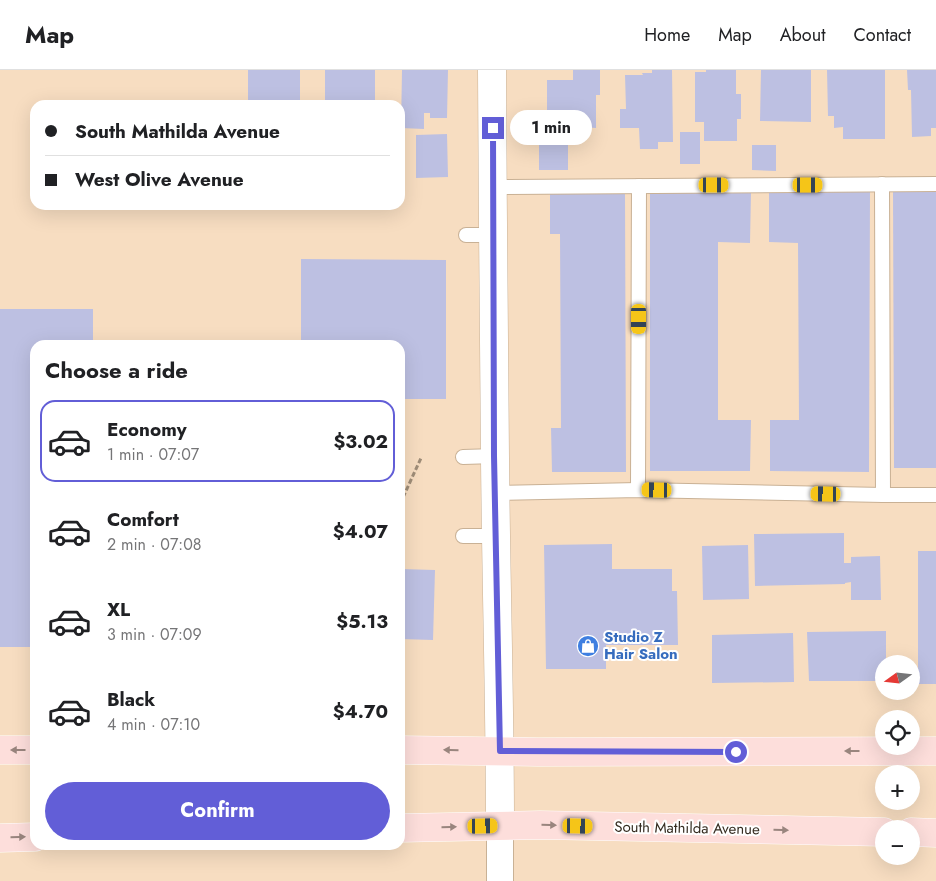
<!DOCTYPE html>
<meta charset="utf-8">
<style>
body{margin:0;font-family:Jost,sans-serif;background:#f2f2f2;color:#202124;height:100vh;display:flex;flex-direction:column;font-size:19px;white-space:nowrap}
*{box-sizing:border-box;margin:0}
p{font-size:16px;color:#757577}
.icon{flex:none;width:28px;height:28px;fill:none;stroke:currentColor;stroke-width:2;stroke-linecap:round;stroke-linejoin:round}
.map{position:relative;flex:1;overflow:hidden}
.details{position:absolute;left:30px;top:270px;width:375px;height:510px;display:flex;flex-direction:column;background:#fff;border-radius:15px;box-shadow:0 5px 20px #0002}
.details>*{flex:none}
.banner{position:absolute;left:30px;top:30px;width:375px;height:110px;border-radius:15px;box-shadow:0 5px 20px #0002;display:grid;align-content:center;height:110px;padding:0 15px;background:#fff}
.needle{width:32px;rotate:255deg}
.controls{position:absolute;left:875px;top:585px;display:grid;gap:10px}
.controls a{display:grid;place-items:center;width:45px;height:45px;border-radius:50%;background:#fff;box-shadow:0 5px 20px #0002;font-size:25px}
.end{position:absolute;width:22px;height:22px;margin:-11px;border:6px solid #625ed7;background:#fff;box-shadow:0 0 0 2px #fff}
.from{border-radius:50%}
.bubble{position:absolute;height:35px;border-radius:18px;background:#fff;box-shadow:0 5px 20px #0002;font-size:16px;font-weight:700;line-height:35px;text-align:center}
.car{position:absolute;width:15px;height:30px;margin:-15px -8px;border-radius:6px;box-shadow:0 0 4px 1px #0007;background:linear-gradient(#f5c518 24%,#345 0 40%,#f5c518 0 76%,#345 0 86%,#f5c518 0)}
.banner b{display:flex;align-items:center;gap:18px;height:48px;font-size:19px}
.banner b+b{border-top:1px solid #e0e0e0}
.banner i{width:12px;height:12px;background:#202124}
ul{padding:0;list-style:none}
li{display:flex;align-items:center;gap:15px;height:82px;margin:0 10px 8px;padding:0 5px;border:2px solid transparent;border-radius:15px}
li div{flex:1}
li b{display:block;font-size:19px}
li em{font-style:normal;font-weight:700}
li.active{border-color:#625ed7}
li>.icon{width:45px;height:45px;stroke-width:1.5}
h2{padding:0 15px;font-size:22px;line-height:60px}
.primary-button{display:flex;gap:10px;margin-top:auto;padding:10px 15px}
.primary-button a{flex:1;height:58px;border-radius:30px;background:#625ed7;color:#fff;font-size:20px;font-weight:700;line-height:58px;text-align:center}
header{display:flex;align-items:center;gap:30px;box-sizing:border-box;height:70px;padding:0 25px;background:#fff;border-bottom:1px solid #e0e0e0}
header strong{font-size:24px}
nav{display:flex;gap:28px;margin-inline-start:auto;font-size:18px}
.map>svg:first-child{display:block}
.building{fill:#bdc0e2}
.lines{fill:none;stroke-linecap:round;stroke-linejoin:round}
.lane-casing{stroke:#c9b195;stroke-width:16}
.street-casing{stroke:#c9b195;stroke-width:28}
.secondary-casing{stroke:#c9b195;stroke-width:29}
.primary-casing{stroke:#fff;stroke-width:29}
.path{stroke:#9f8d78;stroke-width:3;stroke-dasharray:5 2.5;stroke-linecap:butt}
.lane{stroke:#fff;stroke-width:14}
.street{stroke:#fff;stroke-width:26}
.secondary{stroke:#fff;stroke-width:28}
.primary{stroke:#fddedb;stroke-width:28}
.oneway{fill:#99857e}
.route{stroke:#625ed7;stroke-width:6}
.labels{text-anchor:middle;stroke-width:4;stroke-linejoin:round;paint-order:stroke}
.shop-label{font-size:15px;font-weight:bold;fill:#366cbe;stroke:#fff;text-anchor:start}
.street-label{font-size:15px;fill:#352c21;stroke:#fff}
</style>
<header>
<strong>Map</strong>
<nav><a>Home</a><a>Map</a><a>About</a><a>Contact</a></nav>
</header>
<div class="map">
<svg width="936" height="811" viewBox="0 0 936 811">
<rect width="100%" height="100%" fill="#f7ddc1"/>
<g class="building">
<rect x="248" y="0" width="52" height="32"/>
<rect x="325" y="0" width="50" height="35"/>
<path d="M402,0h46l-1,48h-17v-5h-6v16l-23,-1z"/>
<path d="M573,0h27v25h-4v33l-15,-1 -1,15h-12v28h-29v-31h8v-59h26z"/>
<path d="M652,0h20l1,72h-15v7h-18l-1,-21h-19v-19h6l-1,-34h18l-1,-2h10z"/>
<path d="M706,0h30v24h5v25h-4v22h-33v-19h-9v-50h11z"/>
<path d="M761,0h50v52l-51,-1z"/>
<path d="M827,0h58v69h-42v-12l-9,1v-12h-6z"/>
<path d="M907,0h29v58h-5v8l-19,1 -1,-47h-3z"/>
<rect x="680" y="62" width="20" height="32"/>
<path d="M447,64l1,43 -32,1v-43z"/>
<path d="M752,75h24v26l-24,-1z"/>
<path d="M893,118h43v280h-42z"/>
<path d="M769,120h101l-1,282 -99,-1v-51h29l-1,-177 -29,-1z"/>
<path d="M650,121l101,1 -1,51 -32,-1v178h33l-1,51h-100z"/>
<path d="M550,123h75l1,279h-74l-1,-44h10l-1,-194h-10z"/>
<path d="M301,189l145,1v139h-46v-54h-99z"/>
<path d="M0,239h93v36h-58v302h-35z"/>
<path d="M844,463v30h7v-6l29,-1 1,44h-30v-18l-6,1v1l-90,2 -1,-52z"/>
<path d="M612,474v25h60v22h5l1,54h-72v24h-60l-2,-124z"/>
<path d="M748,475l1,54 -46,1 -1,-54z"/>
<rect x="918" y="481" width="18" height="133"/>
<path d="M400,499l35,1 -2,70 -33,-1z"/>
<path d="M886,561v33h-2v17h-75l-2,-49z"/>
<path d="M793,563l1,49 -82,1v-48z"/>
</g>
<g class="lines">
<g class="lane-casing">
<g id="lane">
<path d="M882,114l1,311"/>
<path d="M493,117l443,-3"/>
<path d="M466,165h27"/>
<path d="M463,387l32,-1"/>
<path d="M638,420l1,-304"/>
<path d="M495,423l143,-3 245,5h53"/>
<path d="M463,466h33"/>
</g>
</g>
<g class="street-casing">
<path id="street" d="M500,811v-55"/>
</g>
<g class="secondary-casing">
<path id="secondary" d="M492,0c1,129 1,258 3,387 1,123 5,246 5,369"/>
</g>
<g class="primary-casing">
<g id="primary">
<path d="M0,680h35"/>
<path d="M400,680l138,2 398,-1"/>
<path d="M400,758l140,-3 344,7"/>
<path d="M911,762l25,1"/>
<path d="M0,768l35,-1"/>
</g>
</g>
<path class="path" d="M400,434l21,-46"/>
<use href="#lane" class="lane"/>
<use href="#street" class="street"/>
<use href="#secondary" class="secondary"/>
<use href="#primary" class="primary"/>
</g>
<defs><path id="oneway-solid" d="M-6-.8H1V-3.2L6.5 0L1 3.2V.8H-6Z" transform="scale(1.25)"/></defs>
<g class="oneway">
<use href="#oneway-solid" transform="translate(18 680) rotate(180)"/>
<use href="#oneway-solid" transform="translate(451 680) rotate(-179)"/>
<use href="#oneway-solid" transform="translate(852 681) rotate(180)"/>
<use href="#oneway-solid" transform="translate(549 755) rotate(1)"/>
<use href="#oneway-solid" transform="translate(449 757) rotate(-1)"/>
<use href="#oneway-solid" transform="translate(781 760) rotate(1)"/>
<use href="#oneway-solid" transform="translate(18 767) rotate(-1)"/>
</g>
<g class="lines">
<path class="route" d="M493,58l1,328 6,295 236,1"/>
</g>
<defs>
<g id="shop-disc" transform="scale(1.125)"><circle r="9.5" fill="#3f7fe0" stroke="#fff"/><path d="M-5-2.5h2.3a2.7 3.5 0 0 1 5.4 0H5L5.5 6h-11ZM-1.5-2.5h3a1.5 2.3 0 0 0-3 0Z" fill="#fff"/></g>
</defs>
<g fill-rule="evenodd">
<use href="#shop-disc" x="588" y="576"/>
</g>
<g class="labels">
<g class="shop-label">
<text x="604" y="572">Studio Z<tspan x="604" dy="17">Hair Salon</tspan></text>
</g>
<g class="street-label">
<text transform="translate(687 758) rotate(1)" y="5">South Mathilda Avenue</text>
</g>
</g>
</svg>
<div class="controls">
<a><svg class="needle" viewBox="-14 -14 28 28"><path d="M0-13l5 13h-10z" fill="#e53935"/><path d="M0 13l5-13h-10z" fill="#757577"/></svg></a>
<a><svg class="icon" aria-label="locate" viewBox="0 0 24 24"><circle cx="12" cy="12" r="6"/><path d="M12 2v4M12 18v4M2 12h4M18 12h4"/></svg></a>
<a>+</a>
<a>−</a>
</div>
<i class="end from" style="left:736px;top:682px"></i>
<i class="end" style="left:493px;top:58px"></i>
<div class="bubble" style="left:510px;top:40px;width:82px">1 min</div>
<i class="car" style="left:714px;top:115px;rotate:90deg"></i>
<i class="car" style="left:808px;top:115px;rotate:90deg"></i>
<i class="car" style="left:639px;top:249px;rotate:180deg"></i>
<i class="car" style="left:657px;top:420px;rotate:271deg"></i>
<i class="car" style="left:826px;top:424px;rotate:271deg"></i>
<i class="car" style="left:483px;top:756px;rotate:89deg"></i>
<i class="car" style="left:578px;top:756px;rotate:91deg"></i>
<div class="banner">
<b><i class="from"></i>South Mathilda Avenue</b>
<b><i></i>West Olive Avenue</b>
</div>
<section class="details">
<h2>Choose a ride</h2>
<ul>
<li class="active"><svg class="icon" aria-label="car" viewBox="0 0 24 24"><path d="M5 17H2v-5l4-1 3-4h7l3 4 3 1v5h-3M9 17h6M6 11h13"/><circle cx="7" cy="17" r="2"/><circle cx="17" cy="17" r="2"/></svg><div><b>Economy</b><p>1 min · 07:07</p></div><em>$3.02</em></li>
<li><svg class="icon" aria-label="car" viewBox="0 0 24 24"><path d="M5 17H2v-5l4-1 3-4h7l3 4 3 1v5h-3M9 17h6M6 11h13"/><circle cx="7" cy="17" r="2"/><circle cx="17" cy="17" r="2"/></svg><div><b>Comfort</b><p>2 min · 07:08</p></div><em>$4.07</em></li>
<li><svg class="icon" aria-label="car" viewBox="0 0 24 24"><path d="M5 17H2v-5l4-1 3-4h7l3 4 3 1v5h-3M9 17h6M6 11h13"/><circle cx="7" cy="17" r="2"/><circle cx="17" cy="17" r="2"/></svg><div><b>XL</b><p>3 min · 07:09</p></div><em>$5.13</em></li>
<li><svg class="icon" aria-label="car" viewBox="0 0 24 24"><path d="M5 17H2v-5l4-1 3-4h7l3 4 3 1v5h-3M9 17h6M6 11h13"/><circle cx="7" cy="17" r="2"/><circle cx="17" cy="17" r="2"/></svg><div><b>Black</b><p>4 min · 07:10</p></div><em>$4.70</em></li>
</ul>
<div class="primary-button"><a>Confirm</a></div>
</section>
</div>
